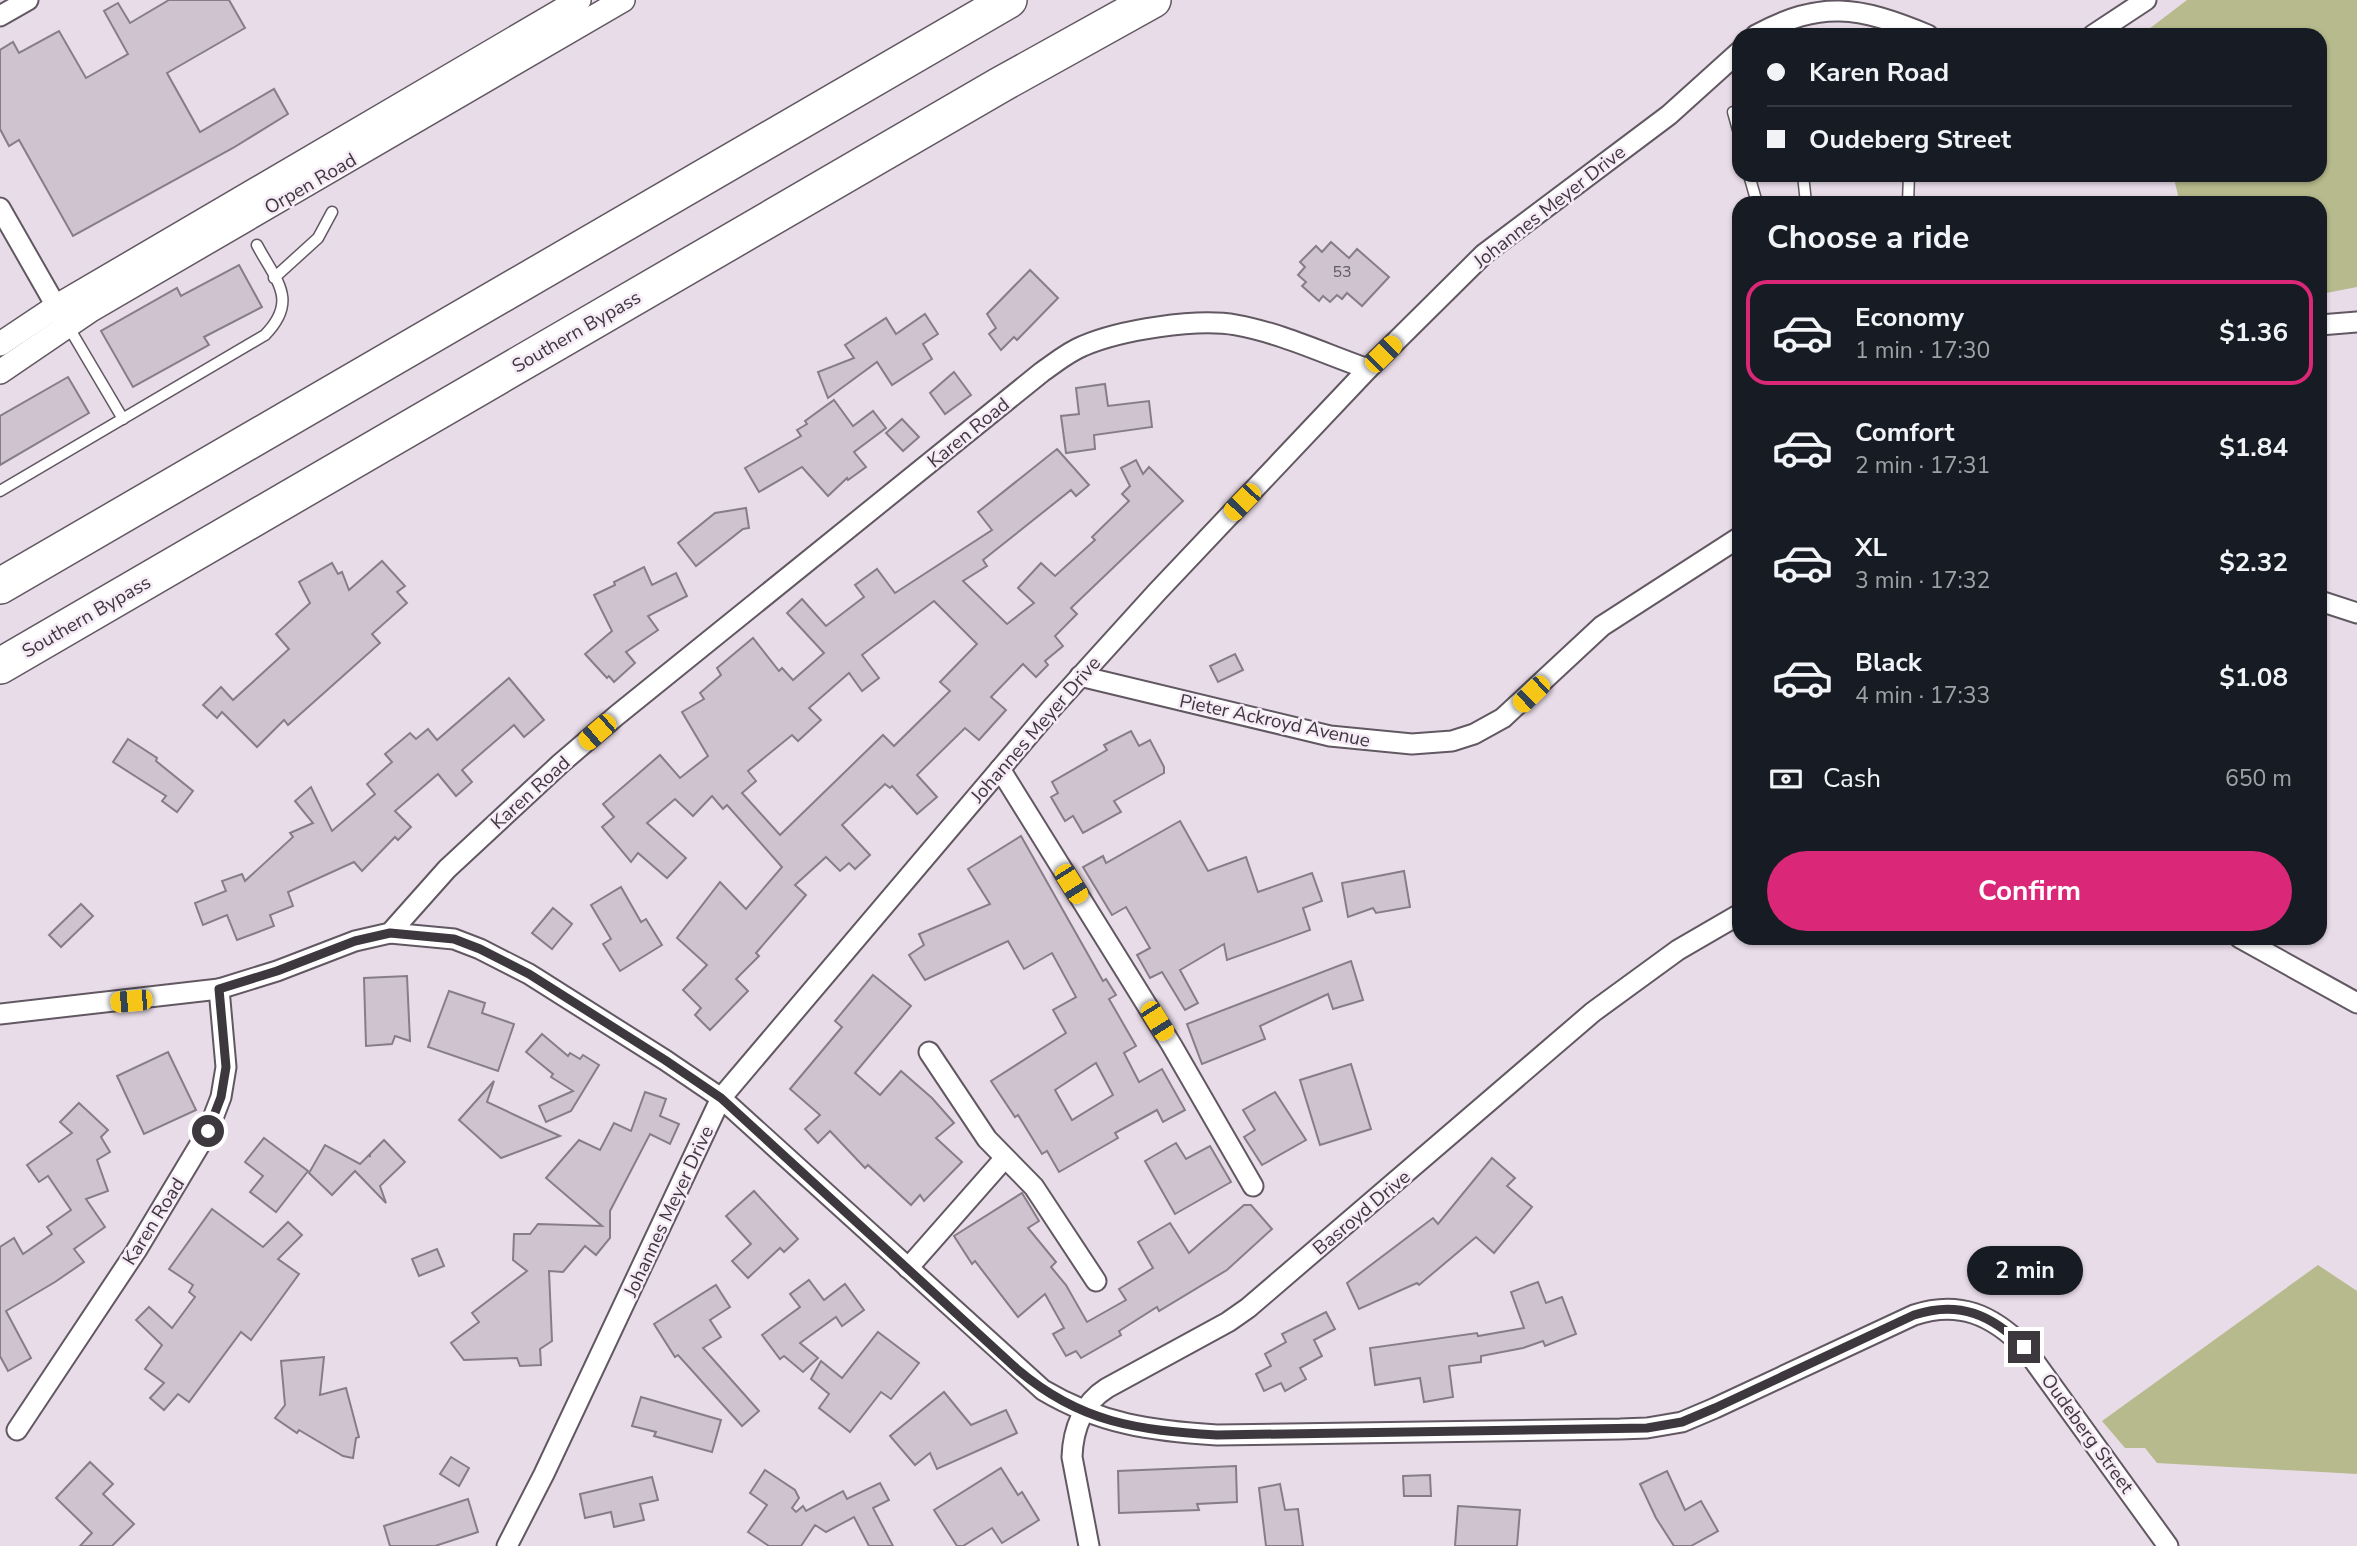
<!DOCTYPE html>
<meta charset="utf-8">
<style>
body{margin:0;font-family:"Nunito Sans",sans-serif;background:#20242c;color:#f1f3f6;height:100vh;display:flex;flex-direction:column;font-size:26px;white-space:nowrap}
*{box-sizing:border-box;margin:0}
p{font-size:23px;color:#9ea1a6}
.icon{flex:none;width:38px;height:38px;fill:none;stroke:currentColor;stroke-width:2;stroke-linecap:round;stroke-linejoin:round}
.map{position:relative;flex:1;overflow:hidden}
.drawer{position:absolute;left:1732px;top:196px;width:595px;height:749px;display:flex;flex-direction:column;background:#171b24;border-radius:21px;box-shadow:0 2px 5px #0004}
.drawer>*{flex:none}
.guide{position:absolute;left:1732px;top:28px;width:595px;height:154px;border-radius:21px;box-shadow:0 2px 5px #0004;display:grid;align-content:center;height:154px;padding:0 35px;background:#171b24}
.end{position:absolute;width:32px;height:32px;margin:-16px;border:9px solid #3d383d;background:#fff;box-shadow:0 0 0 4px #fff}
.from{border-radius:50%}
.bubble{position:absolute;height:49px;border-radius:24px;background:#171b24;box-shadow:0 2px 5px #0004;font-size:23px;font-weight:700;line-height:49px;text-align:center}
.car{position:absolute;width:21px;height:42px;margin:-21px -10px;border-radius:9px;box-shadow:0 0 5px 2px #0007;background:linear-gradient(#f5c518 24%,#345 0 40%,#f5c518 0 76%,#345 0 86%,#f5c518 0)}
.guide b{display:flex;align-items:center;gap:24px;height:66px;font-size:26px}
.guide b+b{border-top:2px solid #363941}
.guide i{width:18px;height:18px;background:#f1f3f6}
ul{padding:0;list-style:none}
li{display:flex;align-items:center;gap:21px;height:105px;margin:0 14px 10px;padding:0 21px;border:4px solid transparent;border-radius:21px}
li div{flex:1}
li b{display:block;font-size:26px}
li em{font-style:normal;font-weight:700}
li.active{border-color:#db2777}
li>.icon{width:63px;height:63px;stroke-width:1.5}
h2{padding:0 35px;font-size:32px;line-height:84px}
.pay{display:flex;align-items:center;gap:18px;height:77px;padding:0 35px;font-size:26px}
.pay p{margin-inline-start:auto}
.action{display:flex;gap:14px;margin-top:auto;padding:14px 35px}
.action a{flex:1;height:80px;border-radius:42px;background:#db2777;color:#fff;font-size:28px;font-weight:700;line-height:80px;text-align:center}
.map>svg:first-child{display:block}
.green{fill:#b7ba8c}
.building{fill:#cec3ce;stroke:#877d87;stroke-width:2;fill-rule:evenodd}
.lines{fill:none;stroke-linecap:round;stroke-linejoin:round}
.service-casing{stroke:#615862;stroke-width:13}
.minor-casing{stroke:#615862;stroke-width:23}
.tertiary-casing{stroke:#615862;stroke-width:26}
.motorway-casing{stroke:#615862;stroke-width:38}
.service{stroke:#fff;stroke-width:10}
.minor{stroke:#fff;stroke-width:19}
.tertiary{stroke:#fff;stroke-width:23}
.motorway{stroke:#fff;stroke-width:35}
.route{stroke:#3d383d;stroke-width:9}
.labels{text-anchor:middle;stroke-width:5;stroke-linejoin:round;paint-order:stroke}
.number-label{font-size:16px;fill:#615b61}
.street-label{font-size:19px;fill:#3d383d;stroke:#f5eaf5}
</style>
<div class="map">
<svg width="2357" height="1546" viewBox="0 0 2357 1546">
<rect width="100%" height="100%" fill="#e8dce8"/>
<g class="green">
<path d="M2187,0h170v287l-36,7 -1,-91h-140l-7,-28h147v-140h-179z"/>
<path d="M2318,1265l39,26v183l-200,-11 -12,-15h-20l-23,-27z"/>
</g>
<g class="building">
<path d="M169,0h60l16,28 -78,45 33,59 74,-43 14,25 -55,34 -160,88 -54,-96 -10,6 -9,-17v-79l13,-8 6,11 40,-22 27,47 42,-24 -24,-43 14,-8 12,20z"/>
<path d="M1331,242l18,16 8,-9 32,28 -27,29 -15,-13 -5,6 -5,-4 -7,7 -7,-6 -4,5 -17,-15 4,-4 -8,-7 7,-8 -5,-5 16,-16 6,6z"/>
<path d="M239,265l23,42 -58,30 5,8 -76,42 -32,-56 76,-43 4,8z"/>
<path d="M1030,270l28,28 -41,42 -3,-3 -13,13 -12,-16 7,-6 -9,-14z"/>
<path d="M925,314l13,20 -15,10 9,15 -40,26 -15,-23 -49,36 -10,-26 36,-14 -9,-13 41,-27 10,16z"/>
<path d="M954,372l17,23 -26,19 -15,-21z"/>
<path d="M68,377l21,36 -89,52v-49z"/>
<path d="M1105,384l3,22 41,-5 3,26 -58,8 1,14 -29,4 -5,-37 18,-2 -3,-26z"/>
<path d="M834,400l19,26 20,-15 13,17 -32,24 12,15 -18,13 -1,-2 -19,18 -26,-29 -43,25 -14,-24 56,-32 -4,-6 10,-6 -2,-3z"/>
<path d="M902,419l17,18 -16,14 -17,-18z"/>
<path d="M1057,449l32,36 -13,11 -5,-6 -88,70 4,6 -24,15 44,43 27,-21 -16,-15 23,-25 14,13 40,-36 -3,-3 37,-36 -7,-7 8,-8 -9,-18 15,-8 7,14 6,-7 34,34 -112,107 6,6 -22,22 8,10 -18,15 3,4 -12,12 -13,-13 -32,33 15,13 -27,30 -14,-12 -48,47 20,22 -20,17 -25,-28 -2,2 -5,-4 -43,41 28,30 -15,14 -6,-6 -9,8 -14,-14 -31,28 11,10 -50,58 3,3 -23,23 12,12 -38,39 -15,-15 6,-7 -18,-18 24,-25 -30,-27 43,-56 26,27 36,-42 -55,-62 -4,4 -11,-13 -19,20 -18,-17 -28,24 39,35 -19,20 -29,-25 -7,9 -29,-35 12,-10 -11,-13 57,-49 20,23 28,-22 -26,-44 22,-13 -4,-6 21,-18 -4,-7 36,-30 26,33 3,-3 11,12 31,-27 -37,-40 15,-14 24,27 38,-29 -9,-12 22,-16 18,24 97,-63 -14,-18zM934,601l43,43 -37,38 10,9 -56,55 -11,-11 -103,100 -38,-42 14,-12 -8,-10 44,-36 6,6 23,-21 -12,-12 40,-35 13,18 17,-13 -17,-23z"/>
<path d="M746,508l3,20 -6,1 -47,37 -18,-23 37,-30z"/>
<path d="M382,561l23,25 -8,6 10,11 -35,31 8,9 -92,82 -4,-5 -27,27 -35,-35 -5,6 -14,-13 18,-18 12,13 56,-51 -13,-15 34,-31 -11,-21 33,-19 6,11 4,-2 7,18z"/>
<path d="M644,567l8,18 24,-12 11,23 -39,20 10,14 -32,22 9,11 -21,19 -5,-6 -2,2 -22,-24 27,-23 -18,-36 21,-10 -1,-3z"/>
<path d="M1235,654l8,16 -25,12 -8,-16z"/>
<path d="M509,678l35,42 -20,17 -10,-12 -52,45 10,12 -16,14 -18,-22 -43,37 16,16 -13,13 -3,-3 -33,34 -8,-9 -66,30 5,14 -23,9 4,11 -37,14 -10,-25 -24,10 -8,-22 31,-12 -4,-10 20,-7 3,7 48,-44 -3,-4 23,-10 -18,-22 16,-14 21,44 43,-37 -8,-10 25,-22 -7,-8 25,-21 6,6 12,-10 9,11z"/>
<path d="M1131,731l8,15 11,-6 14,27v6l-50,28 7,11 -38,21 -10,-17 -8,5 -14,-24 7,-4 -6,-11 55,-32 -3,-5z"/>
<path d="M128,739l29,19 -1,3 37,30 -16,21 -15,-11 4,-5 -53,-34z"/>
<path d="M1180,821l28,50 38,-14 12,35 54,-19 10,28 -19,7 7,22 -83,30 -3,-16 -44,26 18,33 -13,7 -23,-38 -12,6 -13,-23 13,-7 -24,-41 -14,8 -29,-48 20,-11 3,7z"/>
<path d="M1021,836l82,145 3,-2 10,16 -7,4 27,47 -12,7 15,29 23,-13 23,41 -22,12 -6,-12 -42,23 3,5 -59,34 -12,-21 -5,3 -24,-39 -3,2 -24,-36 75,-48 -13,-23 23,-13 -24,-44 -28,16 -16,-28 -83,39 -16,-25 15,-10 -5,-11 71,-30 -22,-35zM1096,1063l17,32 -41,25 -17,-30z"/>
<path d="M1404,871l6,36 -34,6 -3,-5 -25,9 -6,-34z"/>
<path d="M621,887l20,35 5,-3 16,26 -42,26 -17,-27 8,-5 -20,-34z"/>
<path d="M81,904l12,12 -32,31 -12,-12z"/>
<path d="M553,908l19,16 -20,25 -20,-16z"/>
<path d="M1351,961l12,39 -30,9 -5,-15 -68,32 5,13 -63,25 -15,-40z"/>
<path d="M873,975l38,31 -56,67 25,22 21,-24 31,27 22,25 -18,15 26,24 -38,39 -4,-6 -9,10 -43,-40 -3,3 -35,-37 -12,12 -13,-14 15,-14 -30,-26 52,-62 -7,-6z"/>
<path d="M407,976l3,65 -15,-5 -3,8 -26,2 -2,-68z"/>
<path d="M449,991l36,12 -3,10 32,11 -16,47 -70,-24z"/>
<path d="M542,1034l26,22 2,-3 10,6 3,-4 16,10 -28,46 -25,11 -7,-16 34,-15 -22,-14 2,-3 -27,-22z"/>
<path d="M168,1052l28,58 -52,24 -27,-58z"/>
<path d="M1351,1064l20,65 -51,16 -20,-65z"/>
<path d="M494,1081l-7,21 73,34 -59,22 -42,-38z"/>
<path d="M645,1092l21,7 -6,17 19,8 -9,20 -20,-10 -40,77v27l-14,17 -11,-9 -22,26 -14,-1 3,70 -12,8 1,16 -21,1 -3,-8 -53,2 -13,-17 28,-21 -7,-9 55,-42 -14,-11 1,-26h16l8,-10 64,2 -56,-48 33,-38 21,10 14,-27 17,8z"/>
<path d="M1275,1092l31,48 -44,25 -18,-28 11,-7 -12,-20z"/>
<path d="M79,1103l29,27 -7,7 9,15 -13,8 11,31 -22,8 19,28 -31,22 10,13 -29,20 -49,29 25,47 -23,13 -8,-15v-109l14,-9 9,16 29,-20 -5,-7 24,-17 -23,-34 -9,6 -12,-17 45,-32 -12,-11z"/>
<path d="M264,1138l44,33 -32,41 -26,-20 13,-16 -18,-14z"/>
<path d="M384,1140l21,22 -25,24 6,17 -31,-32 -23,24 -23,-22 16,-28 35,19 9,-9 1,2v-3z"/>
<path d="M1176,1143l10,16 24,-13 21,36 -56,32 -30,-53z"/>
<path d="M1492,1158l23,20 -8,8 25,21 -38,46 -18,-16 -57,48 -2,-2 -58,26 -12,-26 86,-65 5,6z"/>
<path d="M754,1191l44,48 -14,13 -4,-4 -32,30 -16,-17 19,-17 -25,-28z"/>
<path d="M1022,1193l17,28 -11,7 28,34 -5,5 15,18 21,37 39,-22 -7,-11 34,-21 -15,-26 32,-19 19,30 55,-48h7l21,24 -45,41 -68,41 -2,-4 -38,24 2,4 -40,23 -5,-7 -10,5 -13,-22 11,-6 -19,-34 -27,23 -43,-56 -3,3 -18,-28z"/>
<path d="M212,1209l51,38 25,-25 14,13 -24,24 21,15 -48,66 -10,-8 -52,70 -11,-8 -14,16 -14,-12 14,-15 -19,-14 17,-24 -26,-25 13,-13 23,21 23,-31 -6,-5 4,-7 -24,-16z"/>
<path d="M437,1249l7,17 -25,10 -7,-17z"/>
<path d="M809,1280l15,20 21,-16 19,26 -22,16 -6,-9 -36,26 18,15 -15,14 -19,-16 -4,3 -18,-24 38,-28 -10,-13z"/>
<path d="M1538,1282l8,21 16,-6 14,37 -31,12 -2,-5 -20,7 -42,8v6l-32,4 4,31 -29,5 -4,-24 -45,7 -5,-37 107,-15 1,3 46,-8 -13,-36z"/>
<path d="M716,1285l14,22 -20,13 11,17 -18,11 56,63 -17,15 -64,-71 -3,2 -21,-33z"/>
<path d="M1326,1312l9,17 -21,11 8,16 -22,12 6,11 -21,12 -4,-8 -17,8 -8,-17 15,-8 -6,-12 21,-12 -4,-8z"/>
<path d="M878,1332l41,31 -28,36 -10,-7 -31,40 -31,-24 10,-14 -18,-15 10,-18 21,17z"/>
<path d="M324,1357l-4,38 26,-7 13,49 -3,1 -3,20 -10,-2 -44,-26 -2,3 -22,-15 10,-13 -4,-44z"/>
<path d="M944,1392l27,33 35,-15 11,23 -80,36 -7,-16 -15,12 -25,-29z"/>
<path d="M641,1397l80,23 -9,32 -58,-16 2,-4 -24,-6z"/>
<path d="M451,1457l18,11 -10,18 -19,-12z"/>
<path d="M90,1462l23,22 -10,10 31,30 -22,22h-32l12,-13 -36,-35z"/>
<path d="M1236,1466l1,36 -40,2 2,6 -80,3 -1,-42z"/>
<path d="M1001,1468l17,27 4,-3 17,28 -37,23 -10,-15 -29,18h-6l-23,-36z"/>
<path d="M765,1470l30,20 4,8 -7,10 4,4 7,-6 3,5 37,-20 4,8 33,-16 9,17 -16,8 20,38h-24l-15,-29 -28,15 -11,-7 -14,21h-32l-21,-14 19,-27 -17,-12z"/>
<path d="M1667,1471l18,39 16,-9 17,30 -27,15h-17l-18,-28 -16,-34z"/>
<path d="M1430,1475l1,21h-27l-1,-20z"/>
<path d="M652,1477l6,23 -18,4 4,16 -30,7 -3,-15 -26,6 -5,-24z"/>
<path d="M1280,1484l5,26 13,-1 5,37h-37l-7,-58z"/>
<path d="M468,1499l10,33 -43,14h-45l-6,-20z"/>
<path d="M1458,1506l62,4 -3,36h-62z"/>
</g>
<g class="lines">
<g class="service-casing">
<g id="service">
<path d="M1733,112l7,25"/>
<path d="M1749,175l8,28"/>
<path d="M1803,175l3,28"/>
<path d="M1908,203l1,-28"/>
<path d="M274,278l44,-40 14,-26"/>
<path d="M68,326l55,93"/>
<path d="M0,491l265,-156c34,-35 11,-54 -8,-90"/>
</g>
</g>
<g class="minor-casing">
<g id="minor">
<path d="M0,16l28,-16"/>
<path d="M1756,35c65,-35 102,-29 172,0"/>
<path d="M2093,35l53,-35"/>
<path d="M0,208l64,112"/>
<path d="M2320,325l37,-3"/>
<path d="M2320,601l37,12"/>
<path d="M1080,676l250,60 82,8 40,-3 22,-7 29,-16 99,-92 138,-89"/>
<path d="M1000,769l171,275 82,142"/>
<path d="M390,933l64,6 26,10 49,25 136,86 56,38 322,292c57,34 109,41 174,45l403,-6 27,-1 35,-6 33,-14 199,-93c45,-15 78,0 110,32l144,199"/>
<path d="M2240,938l117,65"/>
<path d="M0,1014l219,-25"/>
<path d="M929,1052l58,87 47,48 62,94"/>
<path d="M908,1268l96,-109"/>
<path d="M17,1430l119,-179 72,-120 13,-34 5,-30 -7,-78 58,-18 78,-30 35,-8 57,-64 113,-105 56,-48 426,-344c13,-9 26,-20 41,-26 37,-16 113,-28 153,-21 45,8 89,29 132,44"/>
<path d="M507,1546l37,-72 177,-376 330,-389 106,-117 211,-223 116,-115 185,-139 71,-64"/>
<path d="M1089,1546l-17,-89c1,-28 11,-54 35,-69l121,-66 20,-14 345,-296 85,-62 62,-36"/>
</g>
</g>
<g class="tertiary-casing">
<g id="tertiary">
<path d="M0,344l57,-38 522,-306"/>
<path d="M0,372l91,-62 532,-310"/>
</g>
</g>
<g class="motorway-casing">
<g id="motorway">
<path d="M0,586l1009,-586"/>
<path d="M0,666l1000,-581 153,-85"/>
</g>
</g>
<use href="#service" class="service"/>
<use href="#minor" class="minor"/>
<use href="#tertiary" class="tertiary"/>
<use href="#motorway" class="motorway"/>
</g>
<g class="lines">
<path class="route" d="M208,1131l13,-34 5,-30 -7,-78 58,-18 78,-30 35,-8 64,6 26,10 49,25 136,86 56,38 297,272c63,53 119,60 199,65l430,-7 35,-6 33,-14 199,-93c45,-15 78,0 110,32"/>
</g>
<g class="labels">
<g class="number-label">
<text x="1342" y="277">53</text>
</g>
<g class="street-label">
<text transform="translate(310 183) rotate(-30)" y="7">Orpen Road</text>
<text transform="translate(1549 206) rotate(-38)" y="7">Johannes Meyer Drive</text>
<text transform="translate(576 331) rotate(-30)" y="7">Southern Bypass</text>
<text transform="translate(968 432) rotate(-39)" y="7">Karen Road</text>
<text transform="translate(86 616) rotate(-30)" y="7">Southern Bypass</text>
<text transform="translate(1275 720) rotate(12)" y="7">Pieter Ackroyd Avenue</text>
<text transform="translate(1035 729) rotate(-49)" y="7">Johannes Meyer Drive</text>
<text transform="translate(530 792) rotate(-42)" y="7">Karen Road</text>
<text transform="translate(668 1211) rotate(-65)" y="7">Johannes Meyer Drive</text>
<text transform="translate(1361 1212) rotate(-40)" y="7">Basroyd Drive</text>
<text transform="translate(153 1221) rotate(-58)" y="7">Karen Road</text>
<text transform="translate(2088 1433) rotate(54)" y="7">Oudeberg Street</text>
</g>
</g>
</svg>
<i class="end from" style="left:208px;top:1131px"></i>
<i class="end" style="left:2024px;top:1347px"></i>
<div class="bubble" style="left:1967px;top:1246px;width:116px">2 min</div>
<i class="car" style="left:1383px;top:354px;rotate:45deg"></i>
<i class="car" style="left:1242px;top:502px;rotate:224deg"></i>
<i class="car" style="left:1531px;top:694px;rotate:226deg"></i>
<i class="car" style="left:597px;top:732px;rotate:229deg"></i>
<i class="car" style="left:1071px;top:884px;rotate:148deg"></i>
<i class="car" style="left:131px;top:1001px;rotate:265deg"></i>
<i class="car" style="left:1157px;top:1021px;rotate:148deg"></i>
<div class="guide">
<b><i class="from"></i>Karen Road</b>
<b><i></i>Oudeberg Street</b>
</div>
<section class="drawer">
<h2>Choose a ride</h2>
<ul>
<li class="active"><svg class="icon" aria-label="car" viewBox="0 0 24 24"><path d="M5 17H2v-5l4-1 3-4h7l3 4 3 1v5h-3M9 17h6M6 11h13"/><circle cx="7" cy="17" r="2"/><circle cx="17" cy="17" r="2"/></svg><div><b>Economy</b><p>1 min · 17:30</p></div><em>$1.36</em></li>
<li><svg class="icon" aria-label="car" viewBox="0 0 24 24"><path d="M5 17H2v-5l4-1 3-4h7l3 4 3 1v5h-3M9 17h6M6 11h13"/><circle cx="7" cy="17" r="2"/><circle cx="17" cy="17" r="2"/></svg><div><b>Comfort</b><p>2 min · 17:31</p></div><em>$1.84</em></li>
<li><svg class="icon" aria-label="car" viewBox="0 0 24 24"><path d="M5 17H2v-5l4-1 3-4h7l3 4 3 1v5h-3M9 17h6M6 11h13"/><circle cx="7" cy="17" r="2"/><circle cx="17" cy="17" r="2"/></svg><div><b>XL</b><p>3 min · 17:32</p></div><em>$2.32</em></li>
<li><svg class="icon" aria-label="car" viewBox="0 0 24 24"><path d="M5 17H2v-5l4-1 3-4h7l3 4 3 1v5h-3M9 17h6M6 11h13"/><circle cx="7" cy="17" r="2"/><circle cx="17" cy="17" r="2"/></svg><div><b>Black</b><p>4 min · 17:33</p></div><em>$1.08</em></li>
</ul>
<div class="pay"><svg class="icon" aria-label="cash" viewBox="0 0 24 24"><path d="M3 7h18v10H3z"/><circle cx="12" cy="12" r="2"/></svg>Cash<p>650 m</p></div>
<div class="action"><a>Confirm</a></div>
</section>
</div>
